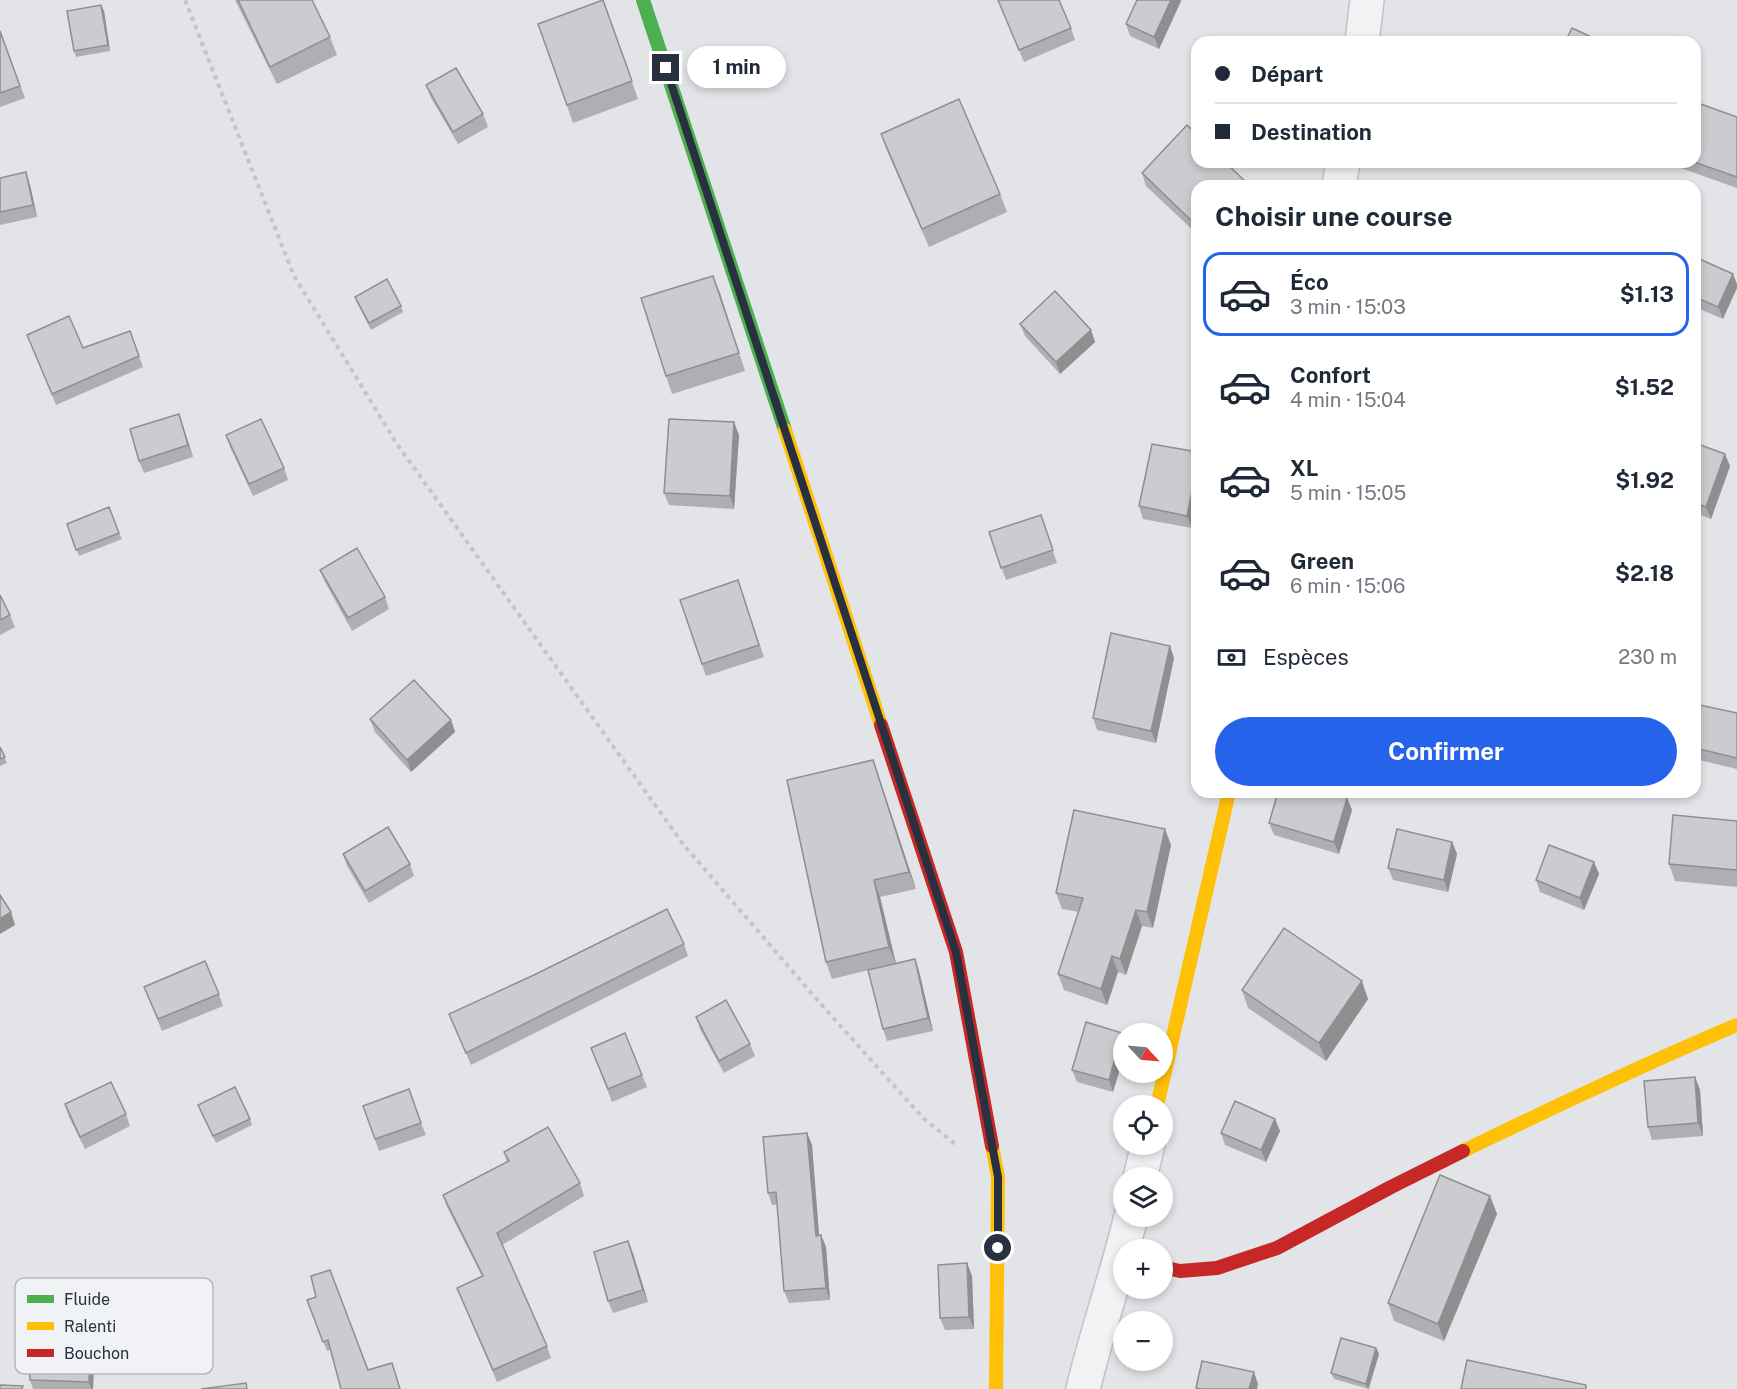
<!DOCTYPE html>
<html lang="fr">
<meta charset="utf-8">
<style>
body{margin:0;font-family:"Public Sans",sans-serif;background:#f6f6f7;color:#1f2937;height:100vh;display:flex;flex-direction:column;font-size:22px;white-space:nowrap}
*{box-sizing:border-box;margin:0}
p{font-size:20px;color:#747a83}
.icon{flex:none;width:33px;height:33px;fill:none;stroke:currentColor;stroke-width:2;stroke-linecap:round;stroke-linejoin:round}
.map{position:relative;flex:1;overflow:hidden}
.details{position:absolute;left:1191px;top:180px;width:510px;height:618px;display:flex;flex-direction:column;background:#fff;border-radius:18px;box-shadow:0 3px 9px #0003}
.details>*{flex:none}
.banner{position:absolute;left:1191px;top:36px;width:510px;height:132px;border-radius:18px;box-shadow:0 3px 9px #0003;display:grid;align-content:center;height:132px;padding:0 24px;background:#fff}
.needle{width:39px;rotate:116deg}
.fabs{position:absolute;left:1113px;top:1023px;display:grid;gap:12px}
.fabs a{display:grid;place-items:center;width:60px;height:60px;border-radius:50%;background:#fff;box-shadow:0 3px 9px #0003;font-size:30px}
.end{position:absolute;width:27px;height:27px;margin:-14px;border:8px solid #293040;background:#fff;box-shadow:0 0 0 3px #fff}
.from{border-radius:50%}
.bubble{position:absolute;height:42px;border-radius:21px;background:#fff;box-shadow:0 3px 9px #0003;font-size:20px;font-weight:700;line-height:42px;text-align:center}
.banner b{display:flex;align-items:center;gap:21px;height:57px;font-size:22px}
.banner b+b{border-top:2px solid #e0e1e3}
.banner i{width:15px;height:15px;background:#1f2937}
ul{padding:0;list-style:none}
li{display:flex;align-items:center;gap:18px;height:84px;margin:0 12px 9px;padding:0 12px;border:3px solid transparent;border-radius:18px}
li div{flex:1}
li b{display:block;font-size:22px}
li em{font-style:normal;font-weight:700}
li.current{border-color:#2563eb}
li>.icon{width:54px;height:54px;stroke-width:1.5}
h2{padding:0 24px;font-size:27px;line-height:72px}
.pay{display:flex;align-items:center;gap:15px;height:66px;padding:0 24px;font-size:22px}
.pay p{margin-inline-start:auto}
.action{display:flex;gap:12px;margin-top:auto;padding:12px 24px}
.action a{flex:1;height:69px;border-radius:36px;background:#2563eb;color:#fff;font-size:24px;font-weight:700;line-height:69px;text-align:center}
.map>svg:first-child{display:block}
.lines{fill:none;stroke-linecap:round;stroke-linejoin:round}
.street-casing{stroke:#c0c2c5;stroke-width:36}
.path{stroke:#c4c5ca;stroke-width:4;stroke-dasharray:4.5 4.5;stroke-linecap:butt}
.street{stroke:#f1f2f4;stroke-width:33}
.fast{stroke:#4caf50;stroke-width:14}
.slow{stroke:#ffc107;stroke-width:14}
.jam{stroke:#c62828;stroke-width:14}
.wall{fill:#aeafb2}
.shaded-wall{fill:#8d8f91}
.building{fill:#cacccf;stroke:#8d8f91;stroke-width:1.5}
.route{stroke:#293040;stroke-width:8}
.key{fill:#f0f2f6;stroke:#b4b8bf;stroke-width:1.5}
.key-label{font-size:16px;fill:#293040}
</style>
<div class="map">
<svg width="1737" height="1389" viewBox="0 0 1737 1389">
<rect width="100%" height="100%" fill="#e2e4e7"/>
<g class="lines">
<g class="street-casing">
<g id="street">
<path d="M1362,42l5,-42"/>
<path d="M1339,186l4,-24"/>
<path d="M1140,1178l8,-34"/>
<path d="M1083,1389c14,-58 34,-114 48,-173"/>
</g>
</g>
<path class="path" d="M185,0l109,276 103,168 286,400 136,158 104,116 32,26"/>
<use href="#street" class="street"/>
<path class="fast" d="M643,0l142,430"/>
<g class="slow">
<path d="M785,430l96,295"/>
<path d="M1157,1106l72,-314"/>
<path d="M992,1146l6,31 -2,212"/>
<path d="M1463,1151c91,-44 181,-87 274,-126"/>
</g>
<g class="jam">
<path d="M881,725l75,227 36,194"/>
<path d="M1162,1267l18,4 37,-3 60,-20 114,-61 72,-36"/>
</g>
</g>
<g class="wall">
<path d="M235,0h77l18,37 7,18 -60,29z"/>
<path d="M603,0l35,99 -65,24 -35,-99z"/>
<path d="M998,0l73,28 4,12 -51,22z"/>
<path d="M1181,1l-22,48 -29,-13 -4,-12z"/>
<path d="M101,5l3,6 6,40 -34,6 -2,-6z"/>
<path d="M0,31l25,67 -25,9z"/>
<path d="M426,85l57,29 5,13 -30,17 -27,-46z"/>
<path d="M1737,117v71l-62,-22 -1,-4h21z"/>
<path d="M881,134l119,60 7,18 -78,35 -42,-96z"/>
<path d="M1142,173l55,13v48l-51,-48z"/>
<path d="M0,178l30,7 7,32 -37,8z"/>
<path d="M1695,257l38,17 -10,45 -28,-12z"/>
<path d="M713,276l32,95 -73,23 -6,-18z"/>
<path d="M355,297l46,9 2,6 -32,18 -14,-27z"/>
<path d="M1020,324l71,6 4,12 -35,32 -35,-38z"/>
<path d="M130,331l13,36 -87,38 -29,-70 56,13z"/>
<path d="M183,426l10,31 -49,16 -5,-12z"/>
<path d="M226,435l58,33 4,12 -35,16 -23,-49z"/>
<path d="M739,435l-5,74 -65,-4 -5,-12z"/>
<path d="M1695,443l35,23 -19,53 -16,-6z"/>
<path d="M1197,452l-5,76 -49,-9 -4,-13z"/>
<path d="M1041,515l16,48 -51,17 -17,-48z"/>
<path d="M67,524l52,9 3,6 -43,17z"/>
<path d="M320,570l65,27 4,12 -37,22 -27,-49z"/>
<path d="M742,592l22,65 -58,19 -26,-76z"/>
<path d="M0,595l10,20 5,12 -15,8z"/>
<path d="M1174,658l-18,85 -59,-13 -4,-12z"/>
<path d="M1695,704l42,9v56l-42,-10z"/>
<path d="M370,719l81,1 4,12 -44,40 -36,-40z"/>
<path d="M0,747l7,16 -7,3z"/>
<path d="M873,760l43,129 -36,8 16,66 19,-4 4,12 14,60 -46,10 -4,-12 -14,-59 -37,9 -6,-17z"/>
<path d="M1347,798l5,12 -13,44 -65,-19 -5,-12z"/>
<path d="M1737,821v66l-62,-6 -6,-17z"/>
<path d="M1452,842l5,12 -9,38 -55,-12 -5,-12z"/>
<path d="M1171,845l-18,83 -11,-2 -16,49 -8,-3 -11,33 -43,-15 -6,-16 21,-62 -17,-3 -6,-16z"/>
<path d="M343,854l67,10 4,12 -45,27 -22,-37z"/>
<path d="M1594,862l5,12 -15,36 -44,-18 -4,-12z"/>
<path d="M684,944l4,12 -217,109 -22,-51z"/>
<path d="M144,987l75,7 4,12 -61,25z"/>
<path d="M1242,990l126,9 -42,62 -78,-53z"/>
<path d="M696,1017l54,27 5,12 -31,17 -24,-44z"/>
<path d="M1124,1036l-11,56 -36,-10 -5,-12z"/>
<path d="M591,1048l51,27 5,12 -35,15z"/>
<path d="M1695,1077l5,13 3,46 -51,4 -4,-13z"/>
<path d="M65,1104l61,10 4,12 -45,23 -16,-32z"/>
<path d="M198,1105l52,14 2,6 -36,18z"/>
<path d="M363,1106l58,17 5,12 -47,16z"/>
<path d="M1275,1119l5,12 -14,31 -41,-17 -4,-12z"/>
<path d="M807,1133l5,12 7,90h2l5,12 4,53 -41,3 -5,-12 -7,-86h-5l-4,-12z"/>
<path d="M504,1152l76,31 4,13 -82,49 45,101 4,12 -54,24 -40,-94 25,-12 -35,-69 -4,-12 64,-33z"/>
<path d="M1490,1196l7,18 -53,127 -50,-20 -6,-18z"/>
<path d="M628,1241l20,61 -35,11 -5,-12z"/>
<path d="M967,1263l5,13 2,53 -29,1 -5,-12z"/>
<path d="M86,1290l5,12 1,53 2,6 -1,28h-60l-3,-9z"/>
<path d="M307,1300l61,70 28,3 4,16h-59l-11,-39 -3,1z"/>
<path d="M1376,1348l3,6 -10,35 -35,-10 -3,-6z"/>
</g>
<g class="shaded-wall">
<path d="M1171,0h10v1l-22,48 -5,-12z"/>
<path d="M101,5l3,6 6,40 -2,-6z"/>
<path d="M26,172l4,13 7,32 -4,-12z"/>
<path d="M1733,274l4,10v4l-14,31 -5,-12z"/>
<path d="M713,276l7,17 25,78 -6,-18z"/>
<path d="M1091,330l4,12 -35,32 -4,-12z"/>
<path d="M179,414l4,12 10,31 -5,-12z"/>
<path d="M734,422l5,13 -5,74 -4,-13z"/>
<path d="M1725,454l5,12 -19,53 -5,-12z"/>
<path d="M1197,467v35l-5,26 -5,-12z"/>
<path d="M1170,646l4,12 -18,85 -5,-12z"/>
<path d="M451,720l4,12 -44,40 -4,-12z"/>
<path d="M873,760l6,17 37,112 -7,-17z"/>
<path d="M1347,798l5,12 -13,44 -5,-12z"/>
<path d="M1165,829l6,16 -18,83 -6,-16z"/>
<path d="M1452,842l5,12 -9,38 -4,-12z"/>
<path d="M1594,862l5,12 -15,36 -4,-12z"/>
<path d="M874,880l6,17 16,67 -7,-17z"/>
<path d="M1136,910l6,16 -16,49 -6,-16z"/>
<path d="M11,912l4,13 -15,9v-15z"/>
<path d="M1112,956l6,16 -11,33 -6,-16z"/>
<path d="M915,959l4,12 14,60 -5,-13z"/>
<path d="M1362,981l6,18 -42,62 -7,-18z"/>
<path d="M1122,1033l2,3v20l-11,36 -4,-12z"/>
<path d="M1695,1077l5,13 3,46 -5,-13z"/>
<path d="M1275,1119l5,12 -14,31 -5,-12z"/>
<path d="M807,1133l5,12 8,103 -4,-12z"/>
<path d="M1490,1196l7,18 -53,127 -6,-17z"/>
<path d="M821,1235l5,12 4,53 -4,-12z"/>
<path d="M628,1241l5,12 15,49 -5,-12z"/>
<path d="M967,1263l5,13 2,53 -5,-12z"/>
<path d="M86,1290l5,12 1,53 2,6 -1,28h-2l-2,-7z"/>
<path d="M1376,1348l3,6 -11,35 -2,-5z"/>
<path d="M1254,1372l4,12 -1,5h-8z"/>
</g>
<g class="building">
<path d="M238,0h74l18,37 -60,30z"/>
<path d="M603,0l29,81 -65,24 -29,-81z"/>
<path d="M998,0h61l12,28 -52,22z"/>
<path d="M1137,0h34l-17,37 -28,-13z"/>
<path d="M101,5l7,40 -34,6 -7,-40z"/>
<path d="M1572,28l30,14h-37z"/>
<path d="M0,31l20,55 -20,7z"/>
<path d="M456,68l27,46 -30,18 -27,-47z"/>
<path d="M959,99l41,95 -78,35 -41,-95z"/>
<path d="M1695,102l42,15v60l-43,-15h1z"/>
<path d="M1187,125l10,10v27h28l22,21 -3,3h-47v40l-55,-53z"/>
<path d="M26,172l7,33 -33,7v-34z"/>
<path d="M1695,257l38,17 -15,33 -23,-10z"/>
<path d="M713,276l26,77 -73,23 -25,-78z"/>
<path d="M387,279l14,27 -32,17 -14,-26z"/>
<path d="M1055,291l36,39 -35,32 -36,-38z"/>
<path d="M69,316l14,32 47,-17 9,25 -87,38 -25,-59z"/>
<path d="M179,414l9,31 -49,16 -9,-32z"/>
<path d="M261,419l23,49 -35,16 -23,-49z"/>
<path d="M669,419l65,3 -4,74 -66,-3z"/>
<path d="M1695,443l30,11 -19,53 -11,-4z"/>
<path d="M1152,444l45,8v15l-10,49 -48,-10z"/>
<path d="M109,507l10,26 -43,17 -9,-26z"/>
<path d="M1041,515l12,35 -52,18 -12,-36z"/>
<path d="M357,548l28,49 -37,21 -28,-48z"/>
<path d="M738,580l21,65 -57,19 -22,-64z"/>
<path d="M0,595l10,20 -10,5z"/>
<path d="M1111,633l59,13 -19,85 -58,-13z"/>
<path d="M414,680l37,40 -44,40 -37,-41z"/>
<path d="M1695,704l42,9v45l-42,-10z"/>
<path d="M0,747l5,10 -5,2z"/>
<path d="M873,760l36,112 -35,8 15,67 -63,15 -39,-182z"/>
<path d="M1278,792h50l19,6 -13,44 -65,-19z"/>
<path d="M1074,810l91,19 -18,83 -11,-2 -16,49 -8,-3 -11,33 -43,-15 25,-76 -27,-5z"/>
<path d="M1673,815l64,6v49l-68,-6z"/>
<path d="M388,827l22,37 -45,27 -22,-37z"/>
<path d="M1397,829l55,13 -8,38 -56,-12z"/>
<path d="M1549,845l45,17 -14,36 -44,-18z"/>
<path d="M0,895l11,17 -11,7z"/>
<path d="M667,909l17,35 -218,109 -17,-39 85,-39z"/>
<path d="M1284,928l78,53 -43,62 -77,-53z"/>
<path d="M915,959l13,59 -45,11 -15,-59z"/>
<path d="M205,961l14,33 -61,25 -14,-32z"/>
<path d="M726,1000l24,44 -31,17 -23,-44z"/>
<path d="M1086,1022l36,11 -13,47 -37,-10z"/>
<path d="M625,1033l17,42 -34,14 -17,-41z"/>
<path d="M1695,1077l3,46 -50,4 -4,-46z"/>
<path d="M111,1082l15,32 -46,23 -15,-33z"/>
<path d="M235,1087l15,32 -37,17 -15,-31z"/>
<path d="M409,1089l12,34 -46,16 -12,-33z"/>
<path d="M1235,1101l40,18 -14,31 -40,-17z"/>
<path d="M548,1127l32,56 -83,50 50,113 -54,24 -36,-82 26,-12 -40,-81 66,-34 -5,-9z"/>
<path d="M807,1133l9,103 5,-1 5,53 -42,3 -8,-99 -8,1 -5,-56z"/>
<path d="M1440,1175l50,21 -52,128 -50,-21z"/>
<path d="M628,1241l15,49 -35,11 -14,-49z"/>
<path d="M967,1263l2,54 -29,1 -2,-53z"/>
<path d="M330,1270l38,100 24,-7 8,26h-59l-13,-49 -5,2 -16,-42 9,-3 -5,-21z"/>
<path d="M86,1290l2,59h2l-1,33 -59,-2 -3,-89z"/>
<path d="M1341,1338l35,10 -10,36 -35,-11z"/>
<path d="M1467,1360l119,25v4h-125z"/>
<path d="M1202,1361l52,11 -5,17h-47l-6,-1z"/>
<path d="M246,1383l1,6h-46z"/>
<path d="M0,1385l23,1 -1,3h-22z"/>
</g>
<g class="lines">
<path class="route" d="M666,68l290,884 42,225v71"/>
</g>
<rect x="15" y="1278" width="198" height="96" rx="9" class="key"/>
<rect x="27" y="1295" width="27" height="8" fill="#4caf50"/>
<rect x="27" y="1322" width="27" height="8" fill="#ffc107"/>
<rect x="27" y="1349" width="27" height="8" fill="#c62828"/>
<g class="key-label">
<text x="64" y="1305">Fluide</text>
<text x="64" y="1332">Ralenti</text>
<text x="64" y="1359">Bouchon</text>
</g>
</svg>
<div class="fabs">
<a><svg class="needle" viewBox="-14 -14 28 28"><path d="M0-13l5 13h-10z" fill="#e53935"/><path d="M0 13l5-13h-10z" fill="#747a83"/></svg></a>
<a><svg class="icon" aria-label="locate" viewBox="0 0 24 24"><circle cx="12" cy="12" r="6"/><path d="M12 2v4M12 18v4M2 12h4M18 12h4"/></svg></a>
<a><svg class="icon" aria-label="layers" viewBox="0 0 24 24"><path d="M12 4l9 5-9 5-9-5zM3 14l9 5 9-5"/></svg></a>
<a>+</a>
<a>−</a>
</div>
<i class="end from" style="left:998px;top:1248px"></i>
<i class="end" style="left:666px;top:68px"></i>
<div class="bubble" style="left:687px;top:46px;width:99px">1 min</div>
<div class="banner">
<b><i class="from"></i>Départ</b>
<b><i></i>Destination</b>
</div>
<section class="details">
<h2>Choisir une course</h2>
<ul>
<li class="current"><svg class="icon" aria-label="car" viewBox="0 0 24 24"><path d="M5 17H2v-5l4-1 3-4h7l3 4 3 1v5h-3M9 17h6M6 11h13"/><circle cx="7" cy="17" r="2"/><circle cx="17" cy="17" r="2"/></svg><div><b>Éco</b><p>3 min · 15:03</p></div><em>$1.13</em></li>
<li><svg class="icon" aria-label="car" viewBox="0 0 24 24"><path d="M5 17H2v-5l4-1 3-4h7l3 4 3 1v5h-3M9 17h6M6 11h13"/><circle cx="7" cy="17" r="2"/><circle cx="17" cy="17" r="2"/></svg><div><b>Confort</b><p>4 min · 15:04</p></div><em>$1.52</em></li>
<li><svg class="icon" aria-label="car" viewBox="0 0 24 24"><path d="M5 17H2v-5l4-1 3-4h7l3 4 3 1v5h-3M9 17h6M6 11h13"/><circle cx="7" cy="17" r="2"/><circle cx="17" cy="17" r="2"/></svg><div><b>XL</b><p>5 min · 15:05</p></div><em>$1.92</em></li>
<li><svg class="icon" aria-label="car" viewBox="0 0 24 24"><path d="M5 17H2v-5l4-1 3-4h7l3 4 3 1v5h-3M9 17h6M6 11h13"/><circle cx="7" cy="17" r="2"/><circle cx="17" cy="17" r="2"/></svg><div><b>Green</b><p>6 min · 15:06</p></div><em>$2.18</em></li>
</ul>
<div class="pay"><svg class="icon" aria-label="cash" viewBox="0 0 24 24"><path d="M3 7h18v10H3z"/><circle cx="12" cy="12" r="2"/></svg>Espèces<p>230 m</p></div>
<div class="action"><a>Confirmer</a></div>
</section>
</div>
